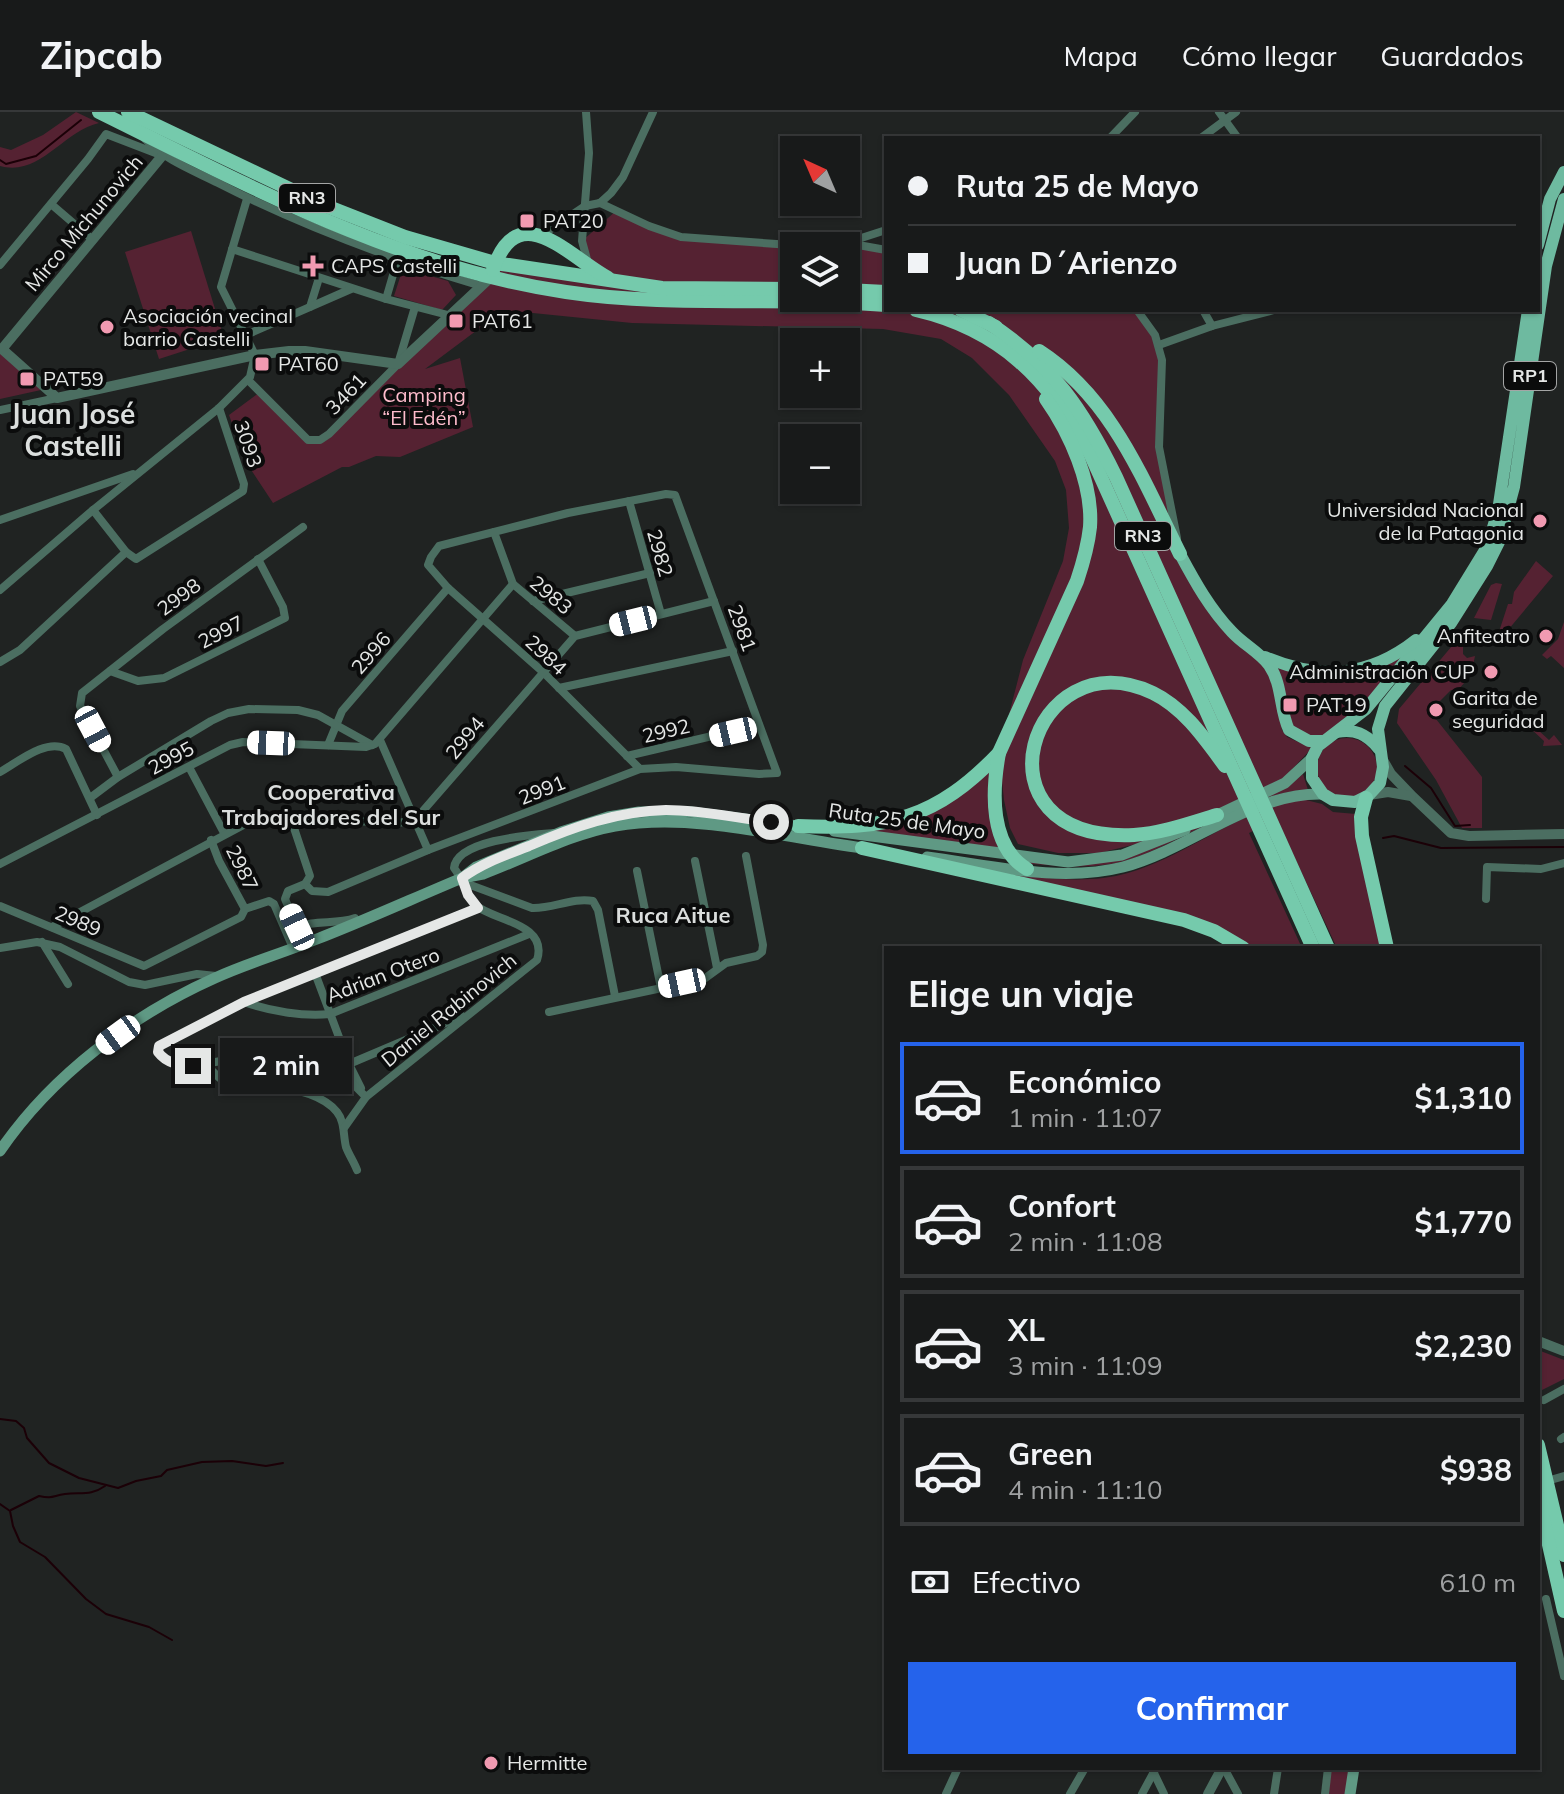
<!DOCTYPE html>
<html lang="es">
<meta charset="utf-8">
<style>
body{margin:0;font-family:Mulish,sans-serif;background:#212323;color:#f1f3f6;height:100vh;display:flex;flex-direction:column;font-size:30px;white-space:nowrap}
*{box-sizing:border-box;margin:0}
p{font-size:26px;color:#9fa1a2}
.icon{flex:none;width:44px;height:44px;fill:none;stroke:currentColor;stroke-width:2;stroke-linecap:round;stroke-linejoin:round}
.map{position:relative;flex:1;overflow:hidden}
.panel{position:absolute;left:884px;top:834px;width:656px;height:824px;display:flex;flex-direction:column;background:#181a1a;border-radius:0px;box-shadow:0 2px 6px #0004,0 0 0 2px #363839}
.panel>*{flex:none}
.hud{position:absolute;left:884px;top:24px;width:656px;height:176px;border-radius:0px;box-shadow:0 2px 6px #0004,0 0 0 2px #363839;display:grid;align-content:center;height:176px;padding:0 24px;background:#181a1a}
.needle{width:52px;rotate:316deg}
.controls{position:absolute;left:780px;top:24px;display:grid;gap:16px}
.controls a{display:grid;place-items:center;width:80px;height:80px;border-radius:0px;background:#181a1a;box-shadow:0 2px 6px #0004,0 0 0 2px #363839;font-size:40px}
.end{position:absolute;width:36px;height:36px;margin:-18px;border:10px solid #e5e7e6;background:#111;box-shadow:0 0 0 4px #111}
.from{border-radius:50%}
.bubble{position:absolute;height:56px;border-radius:0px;background:#181a1a;box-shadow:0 2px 6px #0004,0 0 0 2px #363839;font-size:26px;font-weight:700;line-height:56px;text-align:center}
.car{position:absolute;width:24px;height:48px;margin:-24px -12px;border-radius:10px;box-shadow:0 0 6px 2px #0007;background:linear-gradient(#fff 24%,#345 0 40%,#fff 0 76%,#345 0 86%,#fff 0)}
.hud b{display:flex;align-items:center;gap:28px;height:76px;font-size:30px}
.hud b+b{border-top:2px solid #363839}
.hud i{width:20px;height:20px;background:#f1f3f6}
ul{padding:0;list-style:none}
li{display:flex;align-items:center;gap:24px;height:112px;margin:0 16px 12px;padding:0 8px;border:4px solid #363839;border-radius:0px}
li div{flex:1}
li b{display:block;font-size:30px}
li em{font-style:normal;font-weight:700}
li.selected{border-color:#2563eb}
li>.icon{width:72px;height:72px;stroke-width:1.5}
h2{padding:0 24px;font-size:36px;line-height:96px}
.pay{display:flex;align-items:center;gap:20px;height:88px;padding:0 24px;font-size:30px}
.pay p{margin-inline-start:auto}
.cta{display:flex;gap:16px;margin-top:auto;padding:16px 24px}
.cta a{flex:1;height:92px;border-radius:0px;background:#2563eb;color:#fff;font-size:32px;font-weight:700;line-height:92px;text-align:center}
header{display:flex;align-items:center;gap:48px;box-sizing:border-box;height:112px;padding:0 40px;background:#181a1a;border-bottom:2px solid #363839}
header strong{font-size:38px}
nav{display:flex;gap:44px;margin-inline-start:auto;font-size:28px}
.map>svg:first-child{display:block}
.green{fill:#552232;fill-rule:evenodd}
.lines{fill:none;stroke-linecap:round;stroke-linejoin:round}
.stream{stroke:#1b0007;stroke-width:2}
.minor{stroke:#4b6e61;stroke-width:8}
.tertiary{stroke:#4b6e61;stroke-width:10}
.secondary{stroke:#5f9984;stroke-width:11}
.primary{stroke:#6ebaa0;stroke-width:12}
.trunk{stroke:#75caac;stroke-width:14}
.route{stroke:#e5e7e6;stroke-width:10}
.poi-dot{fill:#f19ab1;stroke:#0b0c0c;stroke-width:3}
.labels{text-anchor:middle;stroke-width:8;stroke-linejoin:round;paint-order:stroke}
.shield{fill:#0b0c0c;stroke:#a4a5a5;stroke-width:2}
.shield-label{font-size:18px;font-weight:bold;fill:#e5e7e6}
.poi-label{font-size:20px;fill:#e5e7e6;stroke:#0b0c0c;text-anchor:start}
.street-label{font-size:20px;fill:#e5e7e6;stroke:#0b0c0c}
.park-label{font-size:20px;fill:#febccc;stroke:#0b0c0c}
.neighbourhood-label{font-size:22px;font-weight:bold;fill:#dbdedd;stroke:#0b0c0c}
.district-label{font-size:28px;font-weight:bold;fill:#dbdedd;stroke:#0b0c0c}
</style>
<header>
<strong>Zipcab</strong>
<nav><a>Mapa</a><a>Cómo llegar</a><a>Guardados</a></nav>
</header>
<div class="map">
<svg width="1564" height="1682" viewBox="0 0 1564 1682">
<rect width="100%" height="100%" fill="#202322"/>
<g class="green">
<path d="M76,0l23,11c-36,8 -59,54 -99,43v-19l11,3 32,-15z"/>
<path d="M617,98l64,27 110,8 56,-2 39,7v60h249l24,35v102l30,131 73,82 11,18 9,52 5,7 25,11 -29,31 -134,62 -50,12h-41l-40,-9 -8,-16 -6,-28 -5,-47 24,-93 40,-99 6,-33 -3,-38 -11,-29 -46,-66 -37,-37 -31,-19 -58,-10 -251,-6 -128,-13 -79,59 35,-11 13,69 -73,30 -24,-1 -27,11h-7l-69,36 -27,-41 -17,-47 31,-23 48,48h12l161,-154 14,-23 61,11 34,-6 -8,-27zM794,134h52v52h-52z"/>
<path d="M191,119l33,107 -65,21 -34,-107z"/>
<path d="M403,156l45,13 8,14 -14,15 -48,-14z"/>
<path d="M0,241l41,37 -41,9z"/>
<path d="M1536,449l17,15 -55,66 -2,-1 12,-37h4l2,-12z"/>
<path d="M1496,471l6,1 -11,36 -17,-2 17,-33z"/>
<path d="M1564,510v46l-13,-12 -4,3 -5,-4 16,-16z"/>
<path d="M1457,528l6,5v9l4,4 8,-2 -4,19 -13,15h-7l-17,17 -2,7 50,63v51h-20l-26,-48 -39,-57 2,-14z"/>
<path d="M1411,535c-17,21 -68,87 -94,90 -7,1 -16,-5 -23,-7l-23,-68 44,14z"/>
<path d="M1527,603h4l-4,5 22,20 5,-5 8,10 -19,1 1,-5 -15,-14 -3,3 -2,-9z"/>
<circle cx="1347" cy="656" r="30"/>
<path d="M991,657l-3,30 14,49 -143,-17 21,-4z"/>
<path d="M1303,662l5,16c-49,0 -122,49 -171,67 -38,14 -76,9 -116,6l1,-2 69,3 199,-79z"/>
<path d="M1302,687l20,5 11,8 23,2 28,134h-47l-60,-128 -28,13 53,115h-56l-25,-16 -287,-71c59,8 136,29 194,12 61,-18 110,-63 174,-74z"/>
<path d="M1538,1238l26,10v19l-26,13z"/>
<path d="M1328,1656h26l-4,26h-25z"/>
</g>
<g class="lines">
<g class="stream">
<path d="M0,48l6,4 30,-8 45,-36"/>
<path d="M1405,654l26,22 24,38 15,-1"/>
<path d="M1383,726l11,-2 47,12 123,-1"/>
<path d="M0,1307l16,2 8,7 3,10 22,25 30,15 39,10 18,-7 25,-5 6,-6 35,-8 30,-1 34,5 17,-3"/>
<path d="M0,1392l10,7 3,15 7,16 25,15 41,42 20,15 43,13 23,13"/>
<path d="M11,1398l28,-14c14,3 13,0 26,-2 16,-2 26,2 40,-8"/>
</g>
<g class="minor">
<path d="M586,0l3,41 -7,88 6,22"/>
<path d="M1219,0l19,26"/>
<path d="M1110,26l25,-26"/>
<path d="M1201,26l35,-26"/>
<path d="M145,27c20,21 47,31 73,44 84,43 173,76 263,103"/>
<path d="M600,91l49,23 32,11 110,8 56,-2 39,7"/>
<path d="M51,92l42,36"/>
<path d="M542,123l43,-29 15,-3 11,-10 12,-16 30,-65"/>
<path d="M852,129l34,-11"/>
<path d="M232,137l154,50 62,16"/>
<path d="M0,153l88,-106 18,-25 52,20"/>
<path d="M386,187l12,-41"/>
<path d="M310,195l9,-29"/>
<path d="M1137,198l18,25 7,25 -3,87 18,91"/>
<path d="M1203,198l9,16"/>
<path d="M246,223l105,-46"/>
<path d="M1159,233l53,-19 62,-16"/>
<path d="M248,268l60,60h12l9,-6 69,-70 17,-57"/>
<path d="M0,298l57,-12"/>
<path d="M629,389l32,113"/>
<path d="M0,408l133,-46"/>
<path d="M494,420l19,52 62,52"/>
<path d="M126,440l10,7 107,-68 1,-7 -25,-76"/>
<path d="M0,478l93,-80 126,-102 31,-31 5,-22 -34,-68 26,-88"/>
<path d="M533,489l117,-28"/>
<path d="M0,550l20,-12 106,-98 -33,-42"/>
<path d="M110,559l28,10 26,-3 121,-60 -2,-11 -25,-48"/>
<path d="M559,576l174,-37"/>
<path d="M380,628l48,110"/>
<path d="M328,633l14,-34 106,-123"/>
<path d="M627,644l132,-31"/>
<path d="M189,655l35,66"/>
<path d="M0,660c18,-10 46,-34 66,-23l31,66"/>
<path d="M118,665l-38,-71 2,-13 81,-64 140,-102"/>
<path d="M90,686l28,-21 93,-56 17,-8 21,-4 49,1 20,5 54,30"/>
<path d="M291,707l19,57 -5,8 -17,7 -3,8 19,45"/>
<path d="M211,728l8,21 26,48"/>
<path d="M695,749l22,107"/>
<path d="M0,752l230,-119 13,-3 123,5 9,-3 138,-160"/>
<path d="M637,759l24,117"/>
<path d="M465,771l67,25c20,1 41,-11 61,-7l5,9 17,86"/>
<path d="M305,772l7,7 16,1 100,-42 212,-81 36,-2 83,7 18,-1 -102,-278 -9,-1 -98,19 -129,33 -8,11 -3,8 20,23 95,84 97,97"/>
<path d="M1486,787l1,-32 54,2 23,-6"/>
<path d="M0,794l144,60 97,-49 4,-8 24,-8 5,3 19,44"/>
<path d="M52,815l199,-106 12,-4 135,6 17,-3 160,-184 139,-35"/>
<path d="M295,816c20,-9 40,-3 60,-10"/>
<path d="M42,830l26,42"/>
<path d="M0,836l37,-6 23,5 69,35 16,3 52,-11 19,2"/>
<path d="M315,861l34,91 12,24"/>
<path d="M244,890c25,9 60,15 86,12l199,-80"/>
<path d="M549,900l155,-33 22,-16 31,-7 5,-4 1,-7 -17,-89"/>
<path d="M349,952l113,-48"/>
<path d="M207,954c7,6 14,16 24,18 10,3 21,0 31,1 23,2 60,8 75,27 8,10 6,23 9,35 3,8 8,15 11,23"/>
<path d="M366,985l-22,-22 -53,-17 -59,1 -39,7 -17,-2 -13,-6 -5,-6 1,-6 85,-44 234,-94"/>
<path d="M344,1016l22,-31 171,-137c12,-37 -45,-40 -60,-54 -10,-9 -14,-27 -23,-38 3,-28 75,-33 99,-35"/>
<path d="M1544,1288l20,-11"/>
<path d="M1561,1327l3,-2"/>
<path d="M1547,1369l17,-5"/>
<path d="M1546,1487l18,77"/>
<path d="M1224,1656l14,26"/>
<path d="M1152,1657l12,25"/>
<path d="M946,1682l12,-26"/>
<path d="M1070,1682l15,-26"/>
<path d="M1142,1682l14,-26"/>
<path d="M1274,1682l4,-26"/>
<path d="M1325,1682l3,-26"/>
</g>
<g class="tertiary">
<path d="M162,44l-160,193 55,49 198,-43 34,-4h16l93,13 92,-86"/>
<path d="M1383,648l8,14 22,23 38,36 18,3 95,-2"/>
<path d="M1369,683l19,-3 23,4"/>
<path d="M1538,1229l26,10"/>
<path d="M1208,1682l14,-26"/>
</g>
<g class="secondary">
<path d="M1211,706l74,-35 27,-25"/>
<path d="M834,719l234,31 54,-7 63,-25"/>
<path d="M927,745c62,8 133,26 196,10 68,-18 128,-75 200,-73"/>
<path d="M467,765l16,-3c43,-16 87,-40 132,-48 81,-14 174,13 255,23"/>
<path d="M0,1039c51,-75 132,-136 215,-173 33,-15 68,-25 102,-39 49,-19 97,-41 145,-61l14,-11 85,-35 47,-15 31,-5h52l114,15"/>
<path d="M1350,1682l4,-26"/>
</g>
<g class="primary">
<path d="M1538,133l12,-46 14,-27"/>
<path d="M1528,198l-30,201 -11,36 -35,57 -86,105 -48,37 -6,12v20l11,16 10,6 22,2 14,-7 11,-12 3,-16 -5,-38 7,-23 66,-83 36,-57 12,-24 15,-55 32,-221 18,-67"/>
<path d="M1180,442c15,28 30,55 52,78 11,12 27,20 37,33 14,20 10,44 20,65l20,11h13"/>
<path d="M1265,545c54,23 103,21 151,-17"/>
<path d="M1337,620c18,-4 31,3 42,17"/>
</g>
<g class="trunk">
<path d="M99,0c148,73 301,156 467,180 106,16 213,4 320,13"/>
<path d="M128,0l193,92 84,33 90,26 167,25 132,1"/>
<path d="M493,158c25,-75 76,-13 115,8"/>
<path d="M846,178l40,2"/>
<path d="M916,198c86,20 132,70 174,143l223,495"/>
<path d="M961,198l35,17"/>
<path d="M989,211c64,42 94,87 127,154l212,471"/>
<path d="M1039,239c73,47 104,129 141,203"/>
<path d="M1366,686l-5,19 1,19 25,112"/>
<path d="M1217,703c-27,8 -54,18 -83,20 -169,8 -103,-200 19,-142 31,15 52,46 72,73"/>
<path d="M798,714c90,4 138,-7 201,-73"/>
<path d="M862,736l322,72 30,11 29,17"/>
<path d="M1027,757c-38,-23 -35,-78 -28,-116l78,-172c6,-18 11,-35 13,-54 3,-43 -20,-94 -44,-128"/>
<path d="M1538,1333l26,110"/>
<path d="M1538,1384l26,115"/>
</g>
</g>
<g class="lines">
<path class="route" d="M193,954c-13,-1 -26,-2 -35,-14l1,-6 85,-44 234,-94 -10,-13 -6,-17c20,-15 44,-23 67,-32 44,-19 89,-35 137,-36 35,0 71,8 105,12"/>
</g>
<g class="poi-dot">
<rect x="519" y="101" width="16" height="16" rx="4"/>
<path d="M309 142h8v8h8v8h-8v8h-8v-8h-8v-8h8z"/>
<rect x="448" y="201" width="16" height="16" rx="4"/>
<circle cx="107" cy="215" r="8"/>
<rect x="254" y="244" width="16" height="16" rx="4"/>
<rect x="19" y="259" width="16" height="16" rx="4"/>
<circle cx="1540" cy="409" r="8"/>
<circle cx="1546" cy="524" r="8"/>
<circle cx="1491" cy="560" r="8"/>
<rect x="1282" y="585" width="16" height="16" rx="4"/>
<circle cx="1436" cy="598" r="8"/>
<circle cx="491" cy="1651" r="8"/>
</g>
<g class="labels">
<g class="shield">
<rect x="279" y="72" width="56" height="28" rx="6"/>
<rect x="1504" y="250" width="52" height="28" rx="6"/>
<rect x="1115" y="410" width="56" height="28" rx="6"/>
</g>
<g class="shield-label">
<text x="307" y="92">RN3</text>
<text x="1530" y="270">RP1</text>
<text x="1143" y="430">RN3</text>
</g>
<g class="poi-label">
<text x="543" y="116">PAT20</text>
<text x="331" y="161">CAPS Castelli</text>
<text x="123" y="211">Asociación vecinal<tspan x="123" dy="23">barrio Castelli</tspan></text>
<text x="472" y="216">PAT61</text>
<text x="278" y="259">PAT60</text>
<text x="43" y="274">PAT59</text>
<text x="1524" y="405" text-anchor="end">Universidad Nacional<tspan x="1524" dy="23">de la Patagonia</tspan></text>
<text x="1530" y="531" text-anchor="end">Anfiteatro</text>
<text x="1475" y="567" text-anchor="end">Administración CUP</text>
<text x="1452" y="593">Garita de<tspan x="1452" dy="23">seguridad</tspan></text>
<text x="1306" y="600">PAT19</text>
<text x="507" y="1658">Hermitte</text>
</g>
<g class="street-label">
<text transform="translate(84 111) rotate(-50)" y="7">Mirco Michunovich</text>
<text transform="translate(346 282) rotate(-46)" y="7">3461</text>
<text transform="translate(248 332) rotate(71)" y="7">3093</text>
<text transform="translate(660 441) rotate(74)" y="7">2982</text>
<text transform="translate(551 483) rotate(40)" y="7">2983</text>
<text transform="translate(179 485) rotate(-36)" y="7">2998</text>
<text transform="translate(742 516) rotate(70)" y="7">2981</text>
<text transform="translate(221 520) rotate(-27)" y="7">2997</text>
<text transform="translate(371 541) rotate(-49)" y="7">2996</text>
<text transform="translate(546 543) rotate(43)" y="7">2984</text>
<text transform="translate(666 619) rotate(-13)" y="7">2992</text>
<text transform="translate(465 626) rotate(-50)" y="7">2994</text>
<text transform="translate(171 646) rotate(-28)" y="7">2995</text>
<text transform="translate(542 678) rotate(-21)" y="7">2991</text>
<text transform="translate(907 709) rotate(8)" y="7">Ruta 25 de Mayo</text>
<text transform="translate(242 756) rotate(64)" y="7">2987</text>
<text transform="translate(78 809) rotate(23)" y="7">2989</text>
<text transform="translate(383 863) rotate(-21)" y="7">Adrian Otero</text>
<text transform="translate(449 898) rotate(-39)" y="7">Daniel Rabinovich</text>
</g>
<g class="park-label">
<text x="424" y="290">Camping<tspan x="424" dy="23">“El Edén”</tspan></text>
</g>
<g class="neighbourhood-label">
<text x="331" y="688">Cooperativa<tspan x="331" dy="25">Trabajadores del Sur</tspan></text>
<text x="673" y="811">Ruca Aitue</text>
</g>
<g class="district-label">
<text x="73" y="312">Juan José<tspan x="73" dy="32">Castelli</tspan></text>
</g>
</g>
</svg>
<div class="controls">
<a><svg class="needle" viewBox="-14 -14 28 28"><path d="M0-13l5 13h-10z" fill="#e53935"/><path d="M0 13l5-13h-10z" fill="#9fa1a2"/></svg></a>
<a><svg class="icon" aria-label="layers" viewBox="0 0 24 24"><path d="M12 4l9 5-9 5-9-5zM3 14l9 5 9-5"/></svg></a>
<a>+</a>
<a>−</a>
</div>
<i class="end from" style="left:771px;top:710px"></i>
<i class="end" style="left:193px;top:954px"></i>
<div class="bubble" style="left:220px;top:926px;width:132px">2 min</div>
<i class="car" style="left:633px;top:509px;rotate:256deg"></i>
<i class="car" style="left:93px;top:617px;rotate:152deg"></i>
<i class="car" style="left:733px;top:620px;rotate:257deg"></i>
<i class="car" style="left:271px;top:631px;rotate:272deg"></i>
<i class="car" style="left:297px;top:815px;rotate:335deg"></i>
<i class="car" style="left:682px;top:871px;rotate:258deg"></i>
<i class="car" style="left:118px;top:923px;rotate:234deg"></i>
<div class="hud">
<b><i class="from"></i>Ruta 25 de Mayo</b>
<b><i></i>Juan D´Arienzo</b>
</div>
<section class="panel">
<h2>Elige un viaje</h2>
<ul>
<li class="selected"><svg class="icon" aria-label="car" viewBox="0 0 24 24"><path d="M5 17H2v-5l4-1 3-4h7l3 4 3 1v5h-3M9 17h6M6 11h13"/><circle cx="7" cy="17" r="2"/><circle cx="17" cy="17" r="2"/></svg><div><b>Económico</b><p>1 min · 11:07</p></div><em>$1,310</em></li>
<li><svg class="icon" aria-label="car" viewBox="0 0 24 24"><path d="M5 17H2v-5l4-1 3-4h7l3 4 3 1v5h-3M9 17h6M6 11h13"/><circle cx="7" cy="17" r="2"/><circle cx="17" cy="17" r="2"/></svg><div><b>Confort</b><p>2 min · 11:08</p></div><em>$1,770</em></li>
<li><svg class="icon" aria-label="car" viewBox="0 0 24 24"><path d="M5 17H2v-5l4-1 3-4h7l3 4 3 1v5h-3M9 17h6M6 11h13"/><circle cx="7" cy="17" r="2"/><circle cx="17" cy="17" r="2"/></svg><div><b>XL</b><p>3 min · 11:09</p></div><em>$2,230</em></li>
<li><svg class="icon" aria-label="car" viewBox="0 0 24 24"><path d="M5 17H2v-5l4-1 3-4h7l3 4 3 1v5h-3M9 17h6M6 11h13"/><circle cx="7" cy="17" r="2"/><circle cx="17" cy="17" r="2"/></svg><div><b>Green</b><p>4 min · 11:10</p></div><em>$938</em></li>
</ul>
<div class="pay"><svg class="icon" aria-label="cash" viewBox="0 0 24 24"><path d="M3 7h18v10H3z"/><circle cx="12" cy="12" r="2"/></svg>Efectivo<p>610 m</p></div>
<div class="cta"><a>Confirmar</a></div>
</section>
</div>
